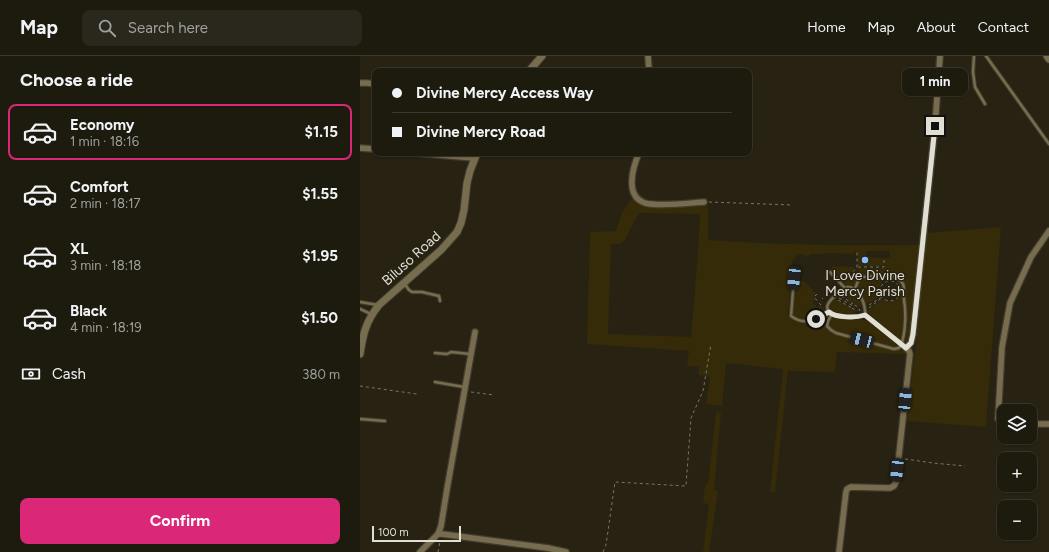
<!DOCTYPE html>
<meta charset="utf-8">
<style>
body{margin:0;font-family:Figtree,sans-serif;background:#2a271c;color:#f1f3f6;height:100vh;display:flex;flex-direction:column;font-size:15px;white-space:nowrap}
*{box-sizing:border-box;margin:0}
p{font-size:13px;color:#a0a19e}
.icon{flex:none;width:22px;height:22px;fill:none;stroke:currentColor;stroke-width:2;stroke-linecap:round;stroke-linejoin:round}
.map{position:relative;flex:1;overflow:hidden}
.details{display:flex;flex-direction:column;background:#1d1a0e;width:360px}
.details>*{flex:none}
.hud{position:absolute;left:12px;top:12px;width:380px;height:88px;border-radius:8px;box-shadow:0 1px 3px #0004,0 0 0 1px #3b382e;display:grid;align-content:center;height:88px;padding:0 20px;background:#1d1a0e}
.tools{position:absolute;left:637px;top:348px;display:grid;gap:8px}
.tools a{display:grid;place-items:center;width:40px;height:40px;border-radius:8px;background:#1d1a0e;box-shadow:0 1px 3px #0004,0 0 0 1px #3b382e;font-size:20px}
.scale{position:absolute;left:12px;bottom:10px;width:89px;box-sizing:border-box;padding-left:4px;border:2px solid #e1ded4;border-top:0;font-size:11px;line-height:14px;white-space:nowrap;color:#e1ded4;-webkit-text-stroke:3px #272212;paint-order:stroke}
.end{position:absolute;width:18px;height:18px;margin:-9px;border:5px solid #e1ded4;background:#111;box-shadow:0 0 0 2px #111}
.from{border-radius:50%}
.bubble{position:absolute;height:28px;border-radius:8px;background:#1d1a0e;box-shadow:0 1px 3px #0004,0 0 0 1px #3b382e;font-size:13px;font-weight:700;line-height:28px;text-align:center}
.car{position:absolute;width:12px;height:24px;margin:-12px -6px;border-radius:5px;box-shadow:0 0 3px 1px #0007;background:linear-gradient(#222 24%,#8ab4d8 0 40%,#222 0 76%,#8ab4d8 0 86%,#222 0)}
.hud b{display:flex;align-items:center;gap:14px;height:38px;font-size:15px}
.hud b+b{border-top:1px solid #3b382e}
.hud i{width:10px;height:10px;background:#f1f3f6}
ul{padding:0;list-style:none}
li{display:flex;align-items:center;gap:12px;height:56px;margin:0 8px 6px;padding:0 12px;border:2px solid transparent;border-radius:8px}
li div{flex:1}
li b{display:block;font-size:15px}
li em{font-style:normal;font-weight:700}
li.on{border-color:#db2777}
li>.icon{width:36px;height:36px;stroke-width:1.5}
h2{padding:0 20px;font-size:18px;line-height:48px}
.pay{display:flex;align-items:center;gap:10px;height:44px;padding:0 20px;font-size:15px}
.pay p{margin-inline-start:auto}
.cta{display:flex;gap:8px;margin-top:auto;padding:8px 20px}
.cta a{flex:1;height:46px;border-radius:8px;background:#db2777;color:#fff;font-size:16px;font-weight:700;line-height:46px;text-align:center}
header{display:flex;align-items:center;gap:24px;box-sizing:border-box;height:56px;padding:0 20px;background:#1d1a0e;border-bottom:1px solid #3b382e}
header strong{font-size:19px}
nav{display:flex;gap:22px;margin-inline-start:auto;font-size:14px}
.search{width:280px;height:36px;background:#2a271c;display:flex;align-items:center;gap:10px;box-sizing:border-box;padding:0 14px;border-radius:8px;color:#a0a19e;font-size:15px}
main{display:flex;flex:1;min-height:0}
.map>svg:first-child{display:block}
.green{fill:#362b08;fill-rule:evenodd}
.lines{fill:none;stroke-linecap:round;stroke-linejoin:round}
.service-casing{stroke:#413c2d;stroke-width:4.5}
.minor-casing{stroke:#413c2d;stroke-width:8}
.tertiary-casing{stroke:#413c2d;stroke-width:9}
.path{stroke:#7a7668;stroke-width:1;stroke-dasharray:3 3;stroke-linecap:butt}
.service{stroke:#776d4e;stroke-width:2.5}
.minor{stroke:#776d4e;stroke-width:5.5}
.tertiary{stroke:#776d4e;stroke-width:7}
.route{stroke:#e1ded4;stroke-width:5}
.poi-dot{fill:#8bbafc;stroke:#272212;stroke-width:1.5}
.labels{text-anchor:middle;stroke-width:3;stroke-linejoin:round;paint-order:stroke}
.street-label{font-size:14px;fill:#e1ded4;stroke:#272212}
.poi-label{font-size:14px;fill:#e1ded4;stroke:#272212}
</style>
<header>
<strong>Map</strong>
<div class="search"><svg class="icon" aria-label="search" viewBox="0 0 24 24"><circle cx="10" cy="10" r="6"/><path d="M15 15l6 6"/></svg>Search here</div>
<nav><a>Home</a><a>Map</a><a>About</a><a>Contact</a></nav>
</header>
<main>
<section class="details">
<h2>Choose a ride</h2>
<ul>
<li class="on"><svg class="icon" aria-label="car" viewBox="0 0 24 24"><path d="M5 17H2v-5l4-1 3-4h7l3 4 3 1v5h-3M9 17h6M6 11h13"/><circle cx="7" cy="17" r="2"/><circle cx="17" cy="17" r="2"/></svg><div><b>Economy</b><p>1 min · 18:16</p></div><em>$1.15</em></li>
<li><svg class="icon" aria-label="car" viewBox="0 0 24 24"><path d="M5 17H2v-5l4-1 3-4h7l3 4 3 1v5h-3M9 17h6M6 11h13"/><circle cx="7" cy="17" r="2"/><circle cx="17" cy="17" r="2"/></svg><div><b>Comfort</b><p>2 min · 18:17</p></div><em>$1.55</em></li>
<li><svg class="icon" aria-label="car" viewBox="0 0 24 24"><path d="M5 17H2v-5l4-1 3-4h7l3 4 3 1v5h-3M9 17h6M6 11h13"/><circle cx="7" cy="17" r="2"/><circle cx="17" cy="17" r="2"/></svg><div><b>XL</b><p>3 min · 18:18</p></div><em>$1.95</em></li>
<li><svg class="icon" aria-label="car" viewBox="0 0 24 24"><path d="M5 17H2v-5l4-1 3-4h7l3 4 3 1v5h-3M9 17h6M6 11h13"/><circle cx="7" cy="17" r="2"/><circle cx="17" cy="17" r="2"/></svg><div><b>Black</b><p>4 min · 18:19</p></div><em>$1.50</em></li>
</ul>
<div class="pay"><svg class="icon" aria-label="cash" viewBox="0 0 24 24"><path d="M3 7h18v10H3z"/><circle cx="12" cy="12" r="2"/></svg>Cash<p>380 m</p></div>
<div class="cta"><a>Confirm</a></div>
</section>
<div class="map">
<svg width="689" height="496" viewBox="0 0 689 496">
<rect width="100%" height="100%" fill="#272212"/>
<g class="green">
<path d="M279,137l7,6 12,3 42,-2v6h8v34c70,5 141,6 211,5l-8,82 -1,10 -5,8 -34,-28 -4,-6 15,-12c11,8 24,-3 17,-14 -8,-13 -26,-2 -19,12l-14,7c-4,-9 -8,-21 -20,-19l-2,-2 14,-15h27v-10l5,-1v-6h-24v6l18,1v8h-26v-15h-3v3l-32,-1v1h-12l-4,3c-6,-5 -13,-2 -15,6l-4,53c15,12 24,8 40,-2 10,8 25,3 37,6 10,2 33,25 42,32l-2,2 -68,-2 -2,20 -47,-1 -13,121h-5l13,-123 -57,-6 -4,43 -16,-2 4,-27 -11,-2v-8l-12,-1 2,-15 -102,-7 3,-112 26,-1 5,-16 7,-12zM279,157l61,1 -2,38 -7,85 -83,-3 3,-90h10l3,-3z"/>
<path d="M641,171l-15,200 -79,-6 9,-76 10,-112z"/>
<path d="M472,210l22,1v2l-11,13 -11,-13z"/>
<path d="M436,224l8,1 12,13 -3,3 2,3 -3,2 5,6 3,-3 5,5c-11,9 -19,13 -32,5z"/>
<path d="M489,233c7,2 12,12 12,19l-20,-12 3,-4z"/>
<path d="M476,243l20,12 1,1 -6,2 -16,-1c-8,-4 -5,-10 1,-14z"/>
<path d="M356,356l5,1 -7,77 4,1 -9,61h-6l6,-48 -6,-1 2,-17 3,-3z"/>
</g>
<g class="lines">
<g class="service-casing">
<g id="service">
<path d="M614,0l-1,16 2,15 10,17"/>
<path d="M626,0l63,88"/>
<path d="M139,97h8"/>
<path d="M470,216l15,16"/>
<path d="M434,222l-3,38c15,11 24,3 38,-5"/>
<path d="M44,227l5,7 3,2h10l17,4 1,5"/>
<path d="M488,231c11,0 18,18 17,28 -13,5 -55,2 -30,-19 4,-4 8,-8 13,-9z"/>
<path d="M0,246l18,3"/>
<path d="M0,253l11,5"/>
<path d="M472,258l-4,7 -1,5 4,4 5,3 58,16 5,-1c6,-8 7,-30 6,-40 0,-3 -1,-6 -1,-9 -1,-5 1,-11 -1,-15 -2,-4 -6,-6 -10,-8l-32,1 -3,4 -3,8"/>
<path d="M505,259l41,33"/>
<path d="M75,297l12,1 4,-2 19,2"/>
<path d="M75,326l29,5"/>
<path d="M0,363l25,2"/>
</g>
</g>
<g class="minor-casing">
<g id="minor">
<path d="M288,0l1,15"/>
<path d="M0,27h7l8,1"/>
<path d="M0,92l15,1"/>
<path d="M56,97l58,5"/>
<path d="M279,97c-6,14 -15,43 6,50 14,4 44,0 59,-1"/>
<path d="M644,367l-6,-4 4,-72 8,-44 21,-46 18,-26"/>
<path d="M670,368h19"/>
<path d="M78,478l3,-8 6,-37 28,-157"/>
<path d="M60,496l18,-18h4l106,14 18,4"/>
<path d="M479,496l7,-60 1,-3 4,-2 39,1 4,-2 2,-4 14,-128 -1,-3 -3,-3 5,-5 2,-9 22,-208 5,-70"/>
</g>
</g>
<g class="tertiary-casing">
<g id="tertiary">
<path d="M687,0l2,3"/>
<path d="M169,15l13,-15"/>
<path d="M0,298c3,-20 6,-33 19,-49l62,-55 16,-18 4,-9 3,-13 3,-27 3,-12 7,-18"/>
</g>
</g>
<g class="path">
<path d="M349,146l84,3"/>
<path d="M498,211h26v-9"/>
<circle cx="530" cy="235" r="10"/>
<path d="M485,225l12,-14v-15"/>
<path d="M474,232l1,-2"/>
<path d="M457,238l-3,3 7,8 3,1"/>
<path d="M481,240l12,8"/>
<path d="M479,242l14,8 1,-1 4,2 2,4"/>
<path d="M462,243l1,-1"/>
<path d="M478,244l14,8"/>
<path d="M509,249l13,-8"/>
<path d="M492,252l4,2h2"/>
<path d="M509,252l15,-12"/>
<path d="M0,330l57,8"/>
<path d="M111,336l23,3"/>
<path d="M545,403l28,4 32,3"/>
<path d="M78,496l2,-11"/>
<path d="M243,496l3,-7 9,-63 71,4 5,-68 12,-27 8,-47"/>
</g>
<use href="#service" class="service"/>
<use href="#minor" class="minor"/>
<use href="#tertiary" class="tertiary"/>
</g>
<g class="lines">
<path class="route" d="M456,263l13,-7c7,6 27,6 36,3l41,33 5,-5 2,-9 22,-208"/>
</g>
<circle class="poi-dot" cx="505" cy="204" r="4"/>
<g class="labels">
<g class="street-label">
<text transform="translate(51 202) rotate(-42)" y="5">Biluso Road</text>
</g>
<g class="poi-label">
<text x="505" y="224">I Love Divine<tspan x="505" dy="16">Mercy Parish</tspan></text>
</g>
</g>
</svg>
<div class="tools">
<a><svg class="icon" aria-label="layers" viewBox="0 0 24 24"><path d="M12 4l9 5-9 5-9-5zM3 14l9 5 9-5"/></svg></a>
<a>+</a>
<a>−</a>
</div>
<div class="scale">100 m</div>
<i class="end from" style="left:456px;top:263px"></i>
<i class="end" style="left:575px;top:70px"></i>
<div class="bubble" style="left:542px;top:12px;width:66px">1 min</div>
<i class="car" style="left:434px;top:222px;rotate:186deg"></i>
<i class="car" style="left:502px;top:284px;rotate:285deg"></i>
<i class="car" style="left:545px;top:344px;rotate:6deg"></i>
<i class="car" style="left:537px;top:414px;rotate:186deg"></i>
<div class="hud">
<b><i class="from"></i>Divine Mercy Access Way</b>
<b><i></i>Divine Mercy Road</b>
</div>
</div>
</main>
